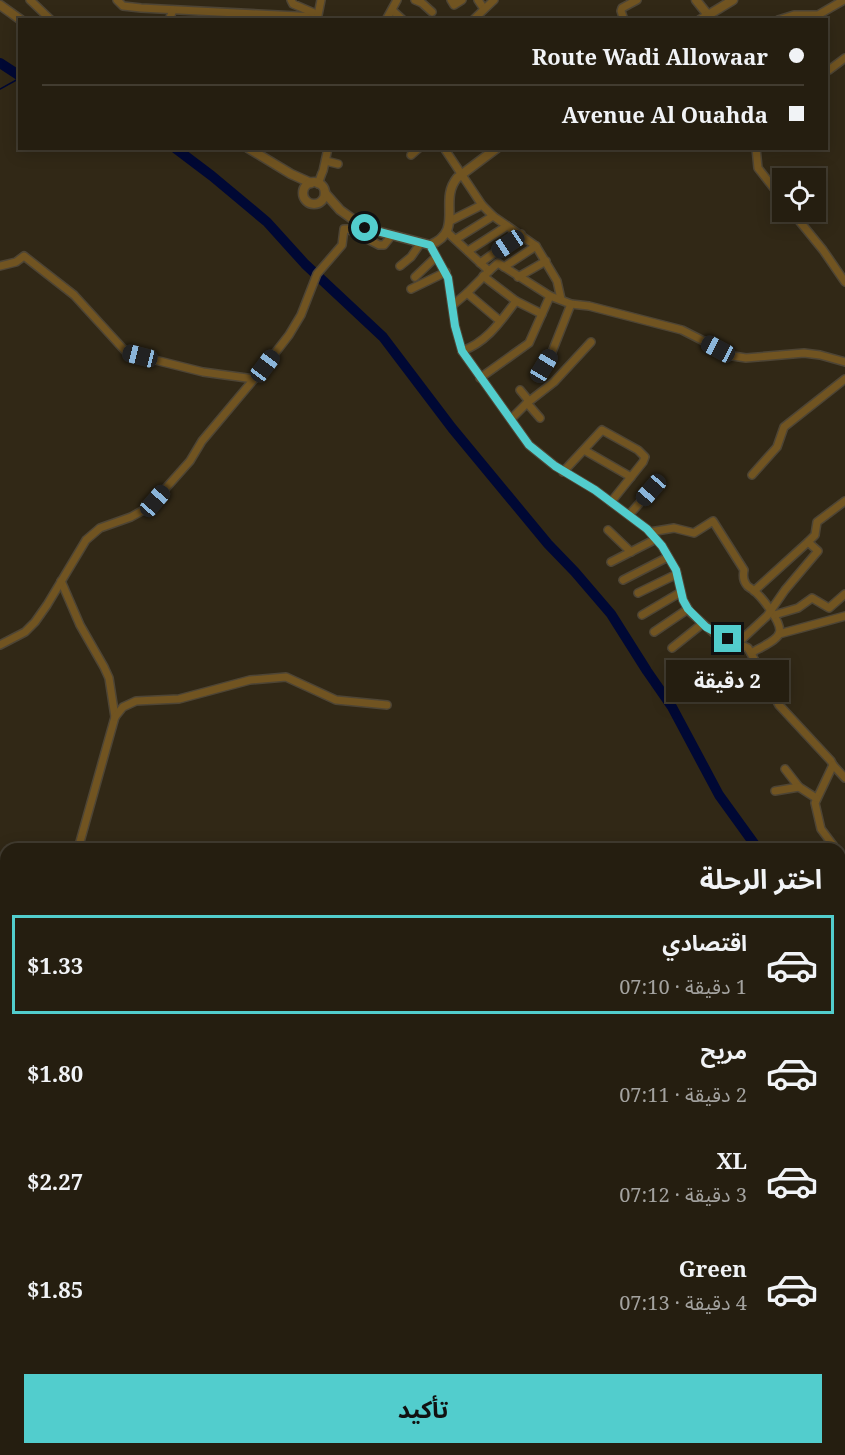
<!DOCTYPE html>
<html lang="ar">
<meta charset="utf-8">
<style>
body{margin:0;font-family:"Noto Serif","Noto Sans Arabic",serif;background:#312b1e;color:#f1f3f6;direction:rtl;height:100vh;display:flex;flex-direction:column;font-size:22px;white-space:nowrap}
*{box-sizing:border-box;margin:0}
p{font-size:20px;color:#a3a29f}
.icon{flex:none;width:33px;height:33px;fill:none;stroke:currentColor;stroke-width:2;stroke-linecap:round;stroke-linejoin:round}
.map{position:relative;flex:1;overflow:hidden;direction:ltr}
.details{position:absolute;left:0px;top:843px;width:846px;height:612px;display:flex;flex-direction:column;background:#251e10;border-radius:18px 18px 0 0;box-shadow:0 3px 15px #0003,0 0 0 2px #423c30;direction:rtl}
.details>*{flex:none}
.top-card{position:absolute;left:18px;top:18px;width:810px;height:132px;border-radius:0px;box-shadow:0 3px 15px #0003,0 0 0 2px #423c30;direction:rtl;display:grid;align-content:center;height:132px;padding:0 24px;background:#251e10}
.buttons{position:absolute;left:772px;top:168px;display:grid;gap:12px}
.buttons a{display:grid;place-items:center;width:54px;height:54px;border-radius:0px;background:#251e10;box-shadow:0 3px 15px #0003,0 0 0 2px #423c30;font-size:30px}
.end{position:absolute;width:27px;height:27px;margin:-14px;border:8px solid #52cdcd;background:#111;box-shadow:0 0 0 3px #111}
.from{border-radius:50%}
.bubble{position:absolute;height:42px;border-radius:0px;background:#251e10;box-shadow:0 3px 15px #0003,0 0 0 2px #423c30;font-size:20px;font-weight:700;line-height:42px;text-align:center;direction:rtl}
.car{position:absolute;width:18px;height:36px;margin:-18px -9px;border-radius:8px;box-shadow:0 0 4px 2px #0007;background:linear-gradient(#222 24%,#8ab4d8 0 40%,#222 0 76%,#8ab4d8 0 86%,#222 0)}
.top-card b{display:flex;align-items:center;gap:21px;height:57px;font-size:22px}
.top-card b+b{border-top:2px solid #423c30}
.top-card i{width:15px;height:15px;background:#f1f3f6}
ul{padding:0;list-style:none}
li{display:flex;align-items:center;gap:18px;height:99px;margin:0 12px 9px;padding:0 12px;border:3px solid transparent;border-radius:0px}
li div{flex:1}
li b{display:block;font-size:22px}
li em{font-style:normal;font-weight:700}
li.current{border-color:#52cdcd}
li>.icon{width:54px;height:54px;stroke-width:1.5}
h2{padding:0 24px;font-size:27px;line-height:72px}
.primary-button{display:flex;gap:12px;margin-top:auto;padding:12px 24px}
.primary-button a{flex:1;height:69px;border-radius:0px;background:#52cdcd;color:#111;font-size:24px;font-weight:700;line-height:69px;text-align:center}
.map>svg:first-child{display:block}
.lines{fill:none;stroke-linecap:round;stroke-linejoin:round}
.stream{stroke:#000834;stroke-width:1.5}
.river{stroke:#000834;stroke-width:10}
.minor-casing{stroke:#4e4535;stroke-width:10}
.tertiary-casing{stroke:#4e4535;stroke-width:11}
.minor{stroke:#715421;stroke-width:7}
.tertiary{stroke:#715421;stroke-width:8}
.route{stroke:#52cdcd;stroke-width:8}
</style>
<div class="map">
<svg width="845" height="1455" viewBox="0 0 845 1455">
<rect width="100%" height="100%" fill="#312816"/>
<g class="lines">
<path class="stream" d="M0,89l20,-11"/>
<g class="river">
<path d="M0,63l20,13"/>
<path d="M175,148l37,28 55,46 38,42 78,73 69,91 96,116 27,28 36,42 36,57 25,36 47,88 39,54"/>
<path d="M806,1449l2,6"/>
</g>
<g class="minor-casing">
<g id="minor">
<path d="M30,0l21,20"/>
<path d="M117,0l6,6 18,2 176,9"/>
<path d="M291,0l2,4 21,9"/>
<path d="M415,0l7,3 10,9"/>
<path d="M451,0l3,5 8,-5"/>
<path d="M478,0l6,9"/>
<path d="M392,10l11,10"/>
<path d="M169,20l4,-10"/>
<path d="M317,20l4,-20"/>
<path d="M386,20l11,-20"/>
<path d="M473,20l21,-20"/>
<path d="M624,20l-3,-9 1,-3 15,-8"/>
<path d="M778,20l16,-5h24l26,-15"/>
<path d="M826,70h3l16,-12"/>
<path d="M444,148l38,57 11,11 43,30 21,35 4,18"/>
<path d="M756,148l2,20 25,32"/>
<path d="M411,155l8,-7"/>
<path d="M326,161l12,3"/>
<path d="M323,171l5,-23"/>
<path d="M318,184l4,-11"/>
<path d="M792,212l31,38 22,32"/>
<path d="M450,221l32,-16"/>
<path d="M447,232l42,39 -22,22"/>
<path d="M456,239l37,-23"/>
<path d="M430,245l18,33 7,48 7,25 67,94 26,21 40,24 52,39 15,17 14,24 7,30 7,12 26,23 32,13 31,57 52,56 2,4 -18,38 6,26 15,20"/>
<path d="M468,251l39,-25"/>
<path d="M480,263l41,-29"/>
<path d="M0,266l16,-4 8,-6 50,39 53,58 76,19 51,7"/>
<path d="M400,266l11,-9 9,-13"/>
<path d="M504,267l32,-21"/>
<path d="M489,271l9,-8 52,33 21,8 18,2 93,24 51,26 13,2 58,-5 16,2 25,7"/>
<path d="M483,276l33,25 26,13"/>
<path d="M415,277l21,-20"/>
<path d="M518,277l28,-16"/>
<path d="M411,289l35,-17"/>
<path d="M453,305l14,-12 33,28"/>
<path d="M462,351c25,-9 38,-29 54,-50"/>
<path d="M544,366l8,-14 19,-48"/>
<path d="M480,378l49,-35 21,-47"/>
<path d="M520,390l9,11"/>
<path d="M527,403l13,15"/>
<path d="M511,419l16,-16 27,-21 37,-40"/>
<path d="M584,450l47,27"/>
<path d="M563,472l39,-42 36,20 7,7 -2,5 -32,40"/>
<path d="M752,475l25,-28 7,-20 61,-48"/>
<path d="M629,515l22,-25"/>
<path d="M608,530l23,22"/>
<path d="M650,532l24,-4 20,5 19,-12 31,49c-1,5 -1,10 2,14 2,4 4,3 7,6 8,6 31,34 26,44 -4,8 -20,14 -28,19"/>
<path d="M611,562l45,-23"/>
<path d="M623,580l45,-23"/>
<path d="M61,581l19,44 24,42 5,11 6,39 -37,132"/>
<path d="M754,591l54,-49 7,-7 2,-13 28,-21"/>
<path d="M638,593l39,-19"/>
<path d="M642,615l39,-23"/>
<path d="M774,615l24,-7 14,-10 17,10 16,-14"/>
<path d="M654,632l34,-23"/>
<path d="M779,634l66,-18"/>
<path d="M738,643l29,-27 18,-26 33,-39 -10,-9"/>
<path d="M0,645l25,-13 10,-10 12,-17 39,-65 14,-12 31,-11 18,-10 41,-46 12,-20 63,-75 24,-31 12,-20 16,-41 25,-29 2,-16h4l31,16h5l8,-10"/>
<path d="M672,648l30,-24"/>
<path d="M115,717l8,-10 13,-6 43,-2 71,-19 36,-3 50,23 51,5"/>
<path d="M833,765l12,13"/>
<path d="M785,769l14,18 17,11"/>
<path d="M775,791l24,-4"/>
<path d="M840,854l5,7"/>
<path d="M0,972l6,2"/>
<path d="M0,1228l6,-32"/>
<path d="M486,1449l5,6"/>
<path d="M449,1455l10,-6"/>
</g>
</g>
<g class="tertiary-casing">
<g id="tertiary">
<path d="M696,0l12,15"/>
<path d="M0,5l21,15"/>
<path d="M700,20l33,-20"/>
<path d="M248,148l43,26 20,9"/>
<circle cx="314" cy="193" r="11"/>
<path d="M325,193l15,17 25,18 65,17c35,-14 8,-44 27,-67l40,-30"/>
</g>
</g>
<use href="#minor" class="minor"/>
<use href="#tertiary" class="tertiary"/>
</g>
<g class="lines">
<path class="route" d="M365,228l65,17 18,33 7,48 7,25 67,94 26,21 40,24 52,39 15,17 14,24 7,30 5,9 18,18 22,12"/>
</g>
</svg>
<div class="buttons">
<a><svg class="icon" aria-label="locate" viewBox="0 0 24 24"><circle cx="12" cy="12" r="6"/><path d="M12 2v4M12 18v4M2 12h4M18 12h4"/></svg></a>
</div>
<i class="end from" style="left:365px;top:228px"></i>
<i class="end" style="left:728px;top:639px"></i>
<div class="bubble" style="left:666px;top:660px;width:123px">2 دقيقة</div>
<i class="car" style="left:508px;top:244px;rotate:236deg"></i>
<i class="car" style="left:718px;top:349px;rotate:298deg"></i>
<i class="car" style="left:140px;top:356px;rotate:284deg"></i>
<i class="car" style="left:265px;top:366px;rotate:37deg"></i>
<i class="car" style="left:544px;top:366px;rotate:31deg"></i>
<i class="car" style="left:651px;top:490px;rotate:221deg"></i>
<i class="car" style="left:155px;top:501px;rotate:41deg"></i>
<div class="top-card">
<b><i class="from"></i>Route Wadi Allowaar</b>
<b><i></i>Avenue Al Ouahda</b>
</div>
<section class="details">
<h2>اختر الرحلة</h2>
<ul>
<li class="current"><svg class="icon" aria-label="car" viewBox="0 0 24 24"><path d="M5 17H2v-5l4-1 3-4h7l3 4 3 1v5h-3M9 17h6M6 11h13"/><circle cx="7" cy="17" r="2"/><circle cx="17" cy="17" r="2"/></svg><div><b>اقتصادي</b><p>1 دقيقة · 07:10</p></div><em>$1.33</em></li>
<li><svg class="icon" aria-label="car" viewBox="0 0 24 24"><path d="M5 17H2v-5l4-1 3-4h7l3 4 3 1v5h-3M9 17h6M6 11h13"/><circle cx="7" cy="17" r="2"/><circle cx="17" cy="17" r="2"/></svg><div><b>مريح</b><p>2 دقيقة · 07:11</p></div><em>$1.80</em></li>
<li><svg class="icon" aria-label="car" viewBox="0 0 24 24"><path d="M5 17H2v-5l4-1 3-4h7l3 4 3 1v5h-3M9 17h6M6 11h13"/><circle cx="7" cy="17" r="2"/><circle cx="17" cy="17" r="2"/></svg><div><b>XL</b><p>3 دقيقة · 07:12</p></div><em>$2.27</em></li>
<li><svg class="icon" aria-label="car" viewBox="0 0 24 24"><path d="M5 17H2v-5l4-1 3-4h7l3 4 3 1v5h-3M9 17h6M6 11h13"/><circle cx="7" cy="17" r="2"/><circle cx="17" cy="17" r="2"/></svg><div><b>Green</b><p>4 دقيقة · 07:13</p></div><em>$1.85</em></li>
</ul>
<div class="primary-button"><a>تأكيد</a></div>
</section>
</div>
